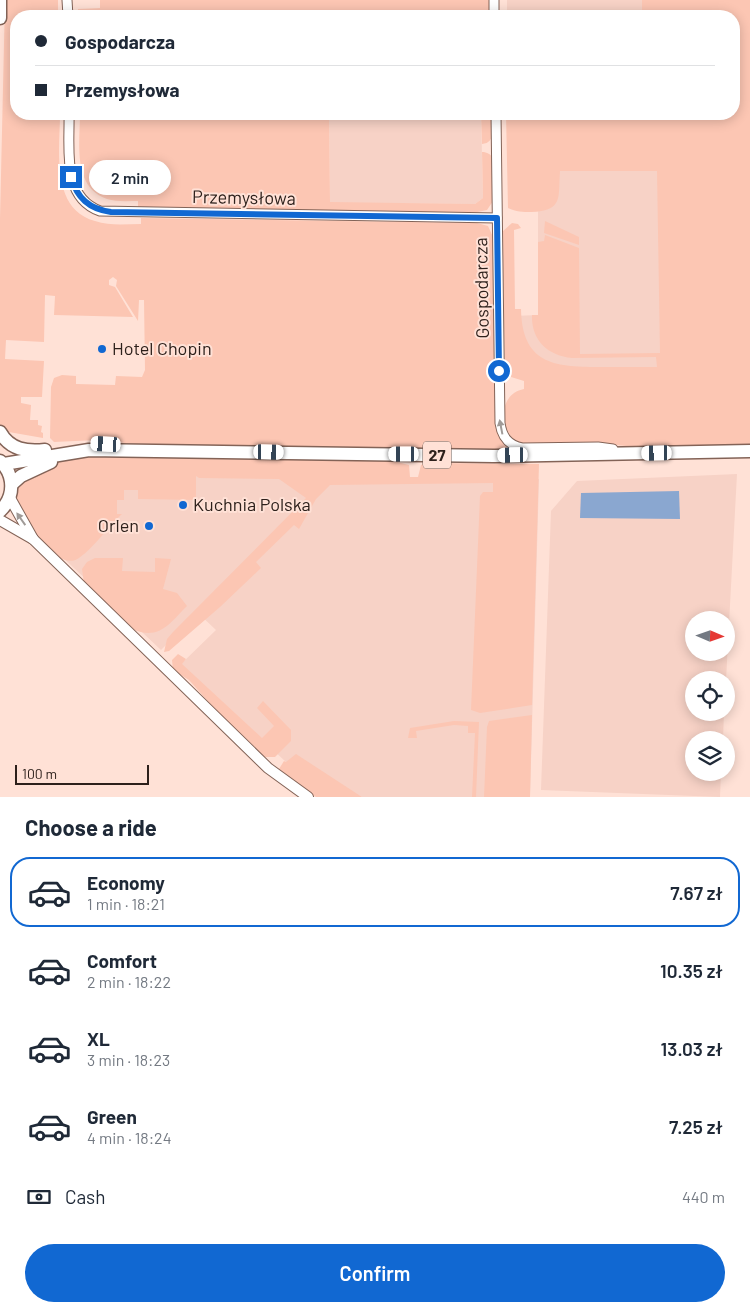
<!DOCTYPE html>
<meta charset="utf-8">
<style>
body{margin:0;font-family:Barlow,sans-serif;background:#f2f2f3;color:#1f2937;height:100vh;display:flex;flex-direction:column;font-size:19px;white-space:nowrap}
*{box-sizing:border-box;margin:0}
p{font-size:16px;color:#747a83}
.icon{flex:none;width:28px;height:28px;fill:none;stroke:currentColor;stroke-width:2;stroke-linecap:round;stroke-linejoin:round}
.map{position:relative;height:797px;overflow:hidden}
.sheet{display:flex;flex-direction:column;background:#fff;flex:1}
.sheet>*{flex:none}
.hud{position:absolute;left:10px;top:10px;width:730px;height:110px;border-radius:20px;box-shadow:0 2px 12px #0003;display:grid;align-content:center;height:110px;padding:0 25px;background:#fff}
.needle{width:32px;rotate:92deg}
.tools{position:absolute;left:685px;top:611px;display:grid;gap:10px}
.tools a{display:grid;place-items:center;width:50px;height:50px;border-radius:50%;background:#fff;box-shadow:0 2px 12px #0003;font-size:25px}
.scale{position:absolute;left:15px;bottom:12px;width:134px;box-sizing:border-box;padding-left:5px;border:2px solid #2d201b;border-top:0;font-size:14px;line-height:18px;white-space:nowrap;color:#2d201b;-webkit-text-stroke:4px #ffe1d6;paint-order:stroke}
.end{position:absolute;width:22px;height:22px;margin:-11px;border:6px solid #1168d2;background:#fff;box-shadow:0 0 0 2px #fff}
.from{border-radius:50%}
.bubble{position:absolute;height:35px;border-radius:18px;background:#fff;box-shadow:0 2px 12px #0003;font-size:16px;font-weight:600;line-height:35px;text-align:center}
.car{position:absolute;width:15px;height:30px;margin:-15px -8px;border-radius:6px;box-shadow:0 0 4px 1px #0007;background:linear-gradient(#fff 24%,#345 0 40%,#fff 0 76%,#345 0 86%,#fff 0)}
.hud b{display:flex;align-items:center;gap:18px;height:48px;font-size:19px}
.hud b+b{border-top:1px solid #e0e1e3}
.hud i{width:12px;height:12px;background:#1f2937}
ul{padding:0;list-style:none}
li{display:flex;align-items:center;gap:15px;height:70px;margin:0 10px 8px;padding:0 15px;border:2px solid transparent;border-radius:20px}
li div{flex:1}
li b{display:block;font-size:19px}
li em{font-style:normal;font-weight:600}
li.on{border-color:#1168d2}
li>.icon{width:45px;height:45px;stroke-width:1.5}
h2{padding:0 25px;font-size:22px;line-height:60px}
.pay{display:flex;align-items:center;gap:12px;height:55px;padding:0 25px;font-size:19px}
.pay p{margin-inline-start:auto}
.action{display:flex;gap:10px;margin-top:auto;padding:10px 25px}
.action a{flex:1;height:58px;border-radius:30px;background:#1168d2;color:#fff;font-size:20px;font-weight:600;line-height:58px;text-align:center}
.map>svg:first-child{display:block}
.built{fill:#f7d2c6;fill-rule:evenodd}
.green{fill:#fcc6b3}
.water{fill:#8aa7d0}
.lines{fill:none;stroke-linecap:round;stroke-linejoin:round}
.minor-casing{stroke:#836357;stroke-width:11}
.tertiary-casing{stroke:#836357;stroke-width:12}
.primary-casing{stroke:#836357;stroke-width:15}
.minor{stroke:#fff;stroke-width:9}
.tertiary{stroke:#fff;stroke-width:10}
.primary{stroke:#fff;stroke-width:12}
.oneway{fill:#a09b98}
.route{stroke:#1168d2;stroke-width:6}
.poi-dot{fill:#1168d2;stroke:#ffe1d6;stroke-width:2}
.labels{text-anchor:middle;stroke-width:4;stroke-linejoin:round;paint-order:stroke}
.shield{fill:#ffe1d6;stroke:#6c5a53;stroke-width:1}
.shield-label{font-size:16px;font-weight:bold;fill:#2d201b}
.street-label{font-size:18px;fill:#2d201b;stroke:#ffe1d6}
.poi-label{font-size:18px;fill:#2d201b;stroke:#ffe1d6;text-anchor:start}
</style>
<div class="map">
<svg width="750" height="797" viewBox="0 0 750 797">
<rect width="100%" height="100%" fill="#ffe1d6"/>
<g class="built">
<path d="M507,0h243v371l-182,1 -38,-17 -18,-39 27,-1 -1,-74v-30l-29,-97h225v-98h-227z"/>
<path d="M329,114h152l2,84 -8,6 -145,-1z"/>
<path d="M57,466l334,13h148l-9,318h-168l-76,-35 -105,-98 35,-34 -18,-17 -37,37 -122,-115z"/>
<path d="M737,474l-11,206h-32v32l30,1 -1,27h-29v32l27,1 -1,24 -179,-7 10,-279 26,-30zM694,620h32v32h-32z"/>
</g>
<g class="green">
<path d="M5,0h53v16h-42v98h44c0,35 -10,95 35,107 15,5 30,3 46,3v-6l336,5 11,3 5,11 3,192 5,11 8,10 -355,-4 -57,-6 -43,2 -4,-4 1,-51 3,-9 8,-3 14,1v8l39,1 1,-9 26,1 3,-7 -1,-70h-5l-1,21 -22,-35 1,-6 -4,-3 -4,3v5l6,2 18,30 -79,-2 1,-19 -10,-1 -1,47 -38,-2 -1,19 39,2 -2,36h-21v6l10,2 -1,15h8v5l4,1 -1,6 2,1v5l-40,-7 -3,-5v-207z"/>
<path d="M100,0h390l1,16h-413v-7l22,-1z"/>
<path d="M642,0h108v446l-104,2 -40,-4 -88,-1c-19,-12 -21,-49 6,-54v-8l-13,-4 -6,-10 -3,-135 10,-9 6,1 3,4 -7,2 1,79h6c1,54 32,58 77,58 20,0 39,0 59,0l-1,-10 -84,1c-24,-2 -41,-18 -40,-43h6v-73l6,-1 1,-6 34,13 1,106 80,-1 -3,-182h-97c-2,26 4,40 -29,41 -8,0 -15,0 -23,-4l-2,-94h228v-98h-92z"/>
<path d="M80,114h249l1,88 145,2 8,-6 -1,-46c5,0 9,2 11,7v42l-6,9 -14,3 -335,-4v-8c-10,0 -22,1 -31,-2 -35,-12 -27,-56 -27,-85z"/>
<path d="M481,114h11c0,11 5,29 -10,30z"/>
<path d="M545,221l34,16v8l-35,-12z"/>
<path d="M85,455l308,6 16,4 1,12h8l3,-12 7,-2 111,1 -7,241 -52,8 -9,-3 9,-214 3,-4h10v-9l-163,2 -14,14 -17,30 -5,-4 -38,37 5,6 -41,39 -51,44 -5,1 3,-13 6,-7 133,-134 -27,-19 -80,-1 -3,-2v24l-58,-1v-9h-14v10h-7v14h5c-16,14 -25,31 -43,44 -23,16 -56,-41 -65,-57l4,-17 35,-20z"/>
<path d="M95,558h28l-1,13 33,1v-14l16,1 -8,30 14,4 10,13c-18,18 -28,35 -55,23l-48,-46 -2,-14 5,-7z"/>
<path d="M178,654l8,5 -4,5 80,74 12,-12 -17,-18 6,-7 28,29v11l-16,16h-11l-35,-32 -40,-45 -16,-10 -1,-10z"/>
<path d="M532,715l-2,82h-46l3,-70 2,-6z"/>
<path d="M454,721l25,1 -3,75h-4l3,-64h-7v-7l-14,-1 -38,6 1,7h-9l2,-10z"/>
<path d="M296,754l66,43h-46l-37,-28 5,-8 2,1z"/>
</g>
<path class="water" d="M679,491l1,28 -100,-1 1,-25z"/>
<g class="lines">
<g class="minor-casing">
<g id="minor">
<path d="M67,0l1,16"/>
<path d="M494,0v16"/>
<path d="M69,114c1,33 -8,83 31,97l397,7"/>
<path d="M496,114l4,309c2,14 8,22 22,25l76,-1 15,2"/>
</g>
</g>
<g class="tertiary-casing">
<g id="tertiary">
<path d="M10,498l23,41"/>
<path d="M0,520l33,19 235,229 40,29"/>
</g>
</g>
<g class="primary-casing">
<g id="primary">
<path d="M0,18v-18"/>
<path d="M0,432c10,18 27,20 45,18"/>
<path d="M0,461c15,14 15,36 0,50"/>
<path d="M4,464l85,-14 405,6 256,-5"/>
<path d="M12,484l9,-8 30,-14"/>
</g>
</g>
<use href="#minor" class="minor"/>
<use href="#tertiary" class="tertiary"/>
<use href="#primary" class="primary"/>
</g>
<defs><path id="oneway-solid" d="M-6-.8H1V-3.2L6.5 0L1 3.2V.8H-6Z" transform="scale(1.25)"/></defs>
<g class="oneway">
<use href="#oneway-solid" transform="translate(501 427) rotate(-101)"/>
<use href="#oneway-solid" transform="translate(21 519) rotate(-125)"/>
</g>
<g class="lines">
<path class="route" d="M71,177c6,21 18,32 40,35l386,6 2,153"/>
</g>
<g class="poi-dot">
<circle cx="102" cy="349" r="5"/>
<circle cx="183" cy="505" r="5"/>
<circle cx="149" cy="526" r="5"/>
</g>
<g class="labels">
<rect class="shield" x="423" y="441.5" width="28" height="27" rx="4"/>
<g class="shield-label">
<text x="437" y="461">27</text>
</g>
<g class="street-label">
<text transform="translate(244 198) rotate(1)" y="6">Przemysłowa</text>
<text transform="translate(482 288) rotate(-91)" y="6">Gospodarcza</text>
</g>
<g class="poi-label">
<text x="112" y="355">Hotel Chopin</text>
<text x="193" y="511">Kuchnia Polska</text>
<text x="139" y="532" text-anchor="end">Orlen</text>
</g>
</g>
</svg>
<div class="tools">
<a><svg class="needle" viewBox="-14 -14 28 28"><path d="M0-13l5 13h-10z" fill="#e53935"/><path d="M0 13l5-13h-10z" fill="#747a83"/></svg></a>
<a><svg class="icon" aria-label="locate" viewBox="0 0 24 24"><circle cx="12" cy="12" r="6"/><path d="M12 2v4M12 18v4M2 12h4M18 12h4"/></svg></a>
<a><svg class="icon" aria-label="layers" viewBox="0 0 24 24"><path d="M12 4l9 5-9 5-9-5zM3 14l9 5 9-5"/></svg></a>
</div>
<div class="scale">100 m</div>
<i class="end from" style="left:499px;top:371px"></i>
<i class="end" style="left:71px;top:177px"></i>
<div class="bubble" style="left:89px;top:160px;width:82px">2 min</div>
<i class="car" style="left:106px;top:444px;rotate:273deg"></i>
<i class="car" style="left:269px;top:452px;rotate:91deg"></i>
<i class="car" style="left:657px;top:453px;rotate:269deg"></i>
<i class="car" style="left:404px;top:454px;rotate:270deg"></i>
<i class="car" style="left:513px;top:455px;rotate:269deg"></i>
<div class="hud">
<b><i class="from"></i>Gospodarcza</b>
<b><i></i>Przemysłowa</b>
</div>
</div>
<section class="sheet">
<h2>Choose a ride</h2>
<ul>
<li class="on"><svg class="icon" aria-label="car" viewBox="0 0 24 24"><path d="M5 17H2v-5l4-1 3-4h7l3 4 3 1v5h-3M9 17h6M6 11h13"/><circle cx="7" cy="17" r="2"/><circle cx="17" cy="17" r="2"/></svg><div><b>Economy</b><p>1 min · 18:21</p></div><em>7.67 zł</em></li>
<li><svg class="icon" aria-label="car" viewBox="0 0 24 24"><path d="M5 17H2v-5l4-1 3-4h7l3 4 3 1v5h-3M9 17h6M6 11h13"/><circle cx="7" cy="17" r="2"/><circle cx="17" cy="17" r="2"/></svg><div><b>Comfort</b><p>2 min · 18:22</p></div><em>10.35 zł</em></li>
<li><svg class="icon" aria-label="car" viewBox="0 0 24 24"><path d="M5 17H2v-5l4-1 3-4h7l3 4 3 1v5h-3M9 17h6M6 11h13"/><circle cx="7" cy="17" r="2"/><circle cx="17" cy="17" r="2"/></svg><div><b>XL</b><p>3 min · 18:23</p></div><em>13.03 zł</em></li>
<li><svg class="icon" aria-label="car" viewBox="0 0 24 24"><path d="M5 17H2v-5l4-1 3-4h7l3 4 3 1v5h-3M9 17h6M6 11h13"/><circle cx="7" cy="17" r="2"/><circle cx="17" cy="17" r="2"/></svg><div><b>Green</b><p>4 min · 18:24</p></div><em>7.25 zł</em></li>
</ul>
<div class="pay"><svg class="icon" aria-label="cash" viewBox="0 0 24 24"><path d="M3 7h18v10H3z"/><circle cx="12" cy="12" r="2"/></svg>Cash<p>440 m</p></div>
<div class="action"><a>Confirm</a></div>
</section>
